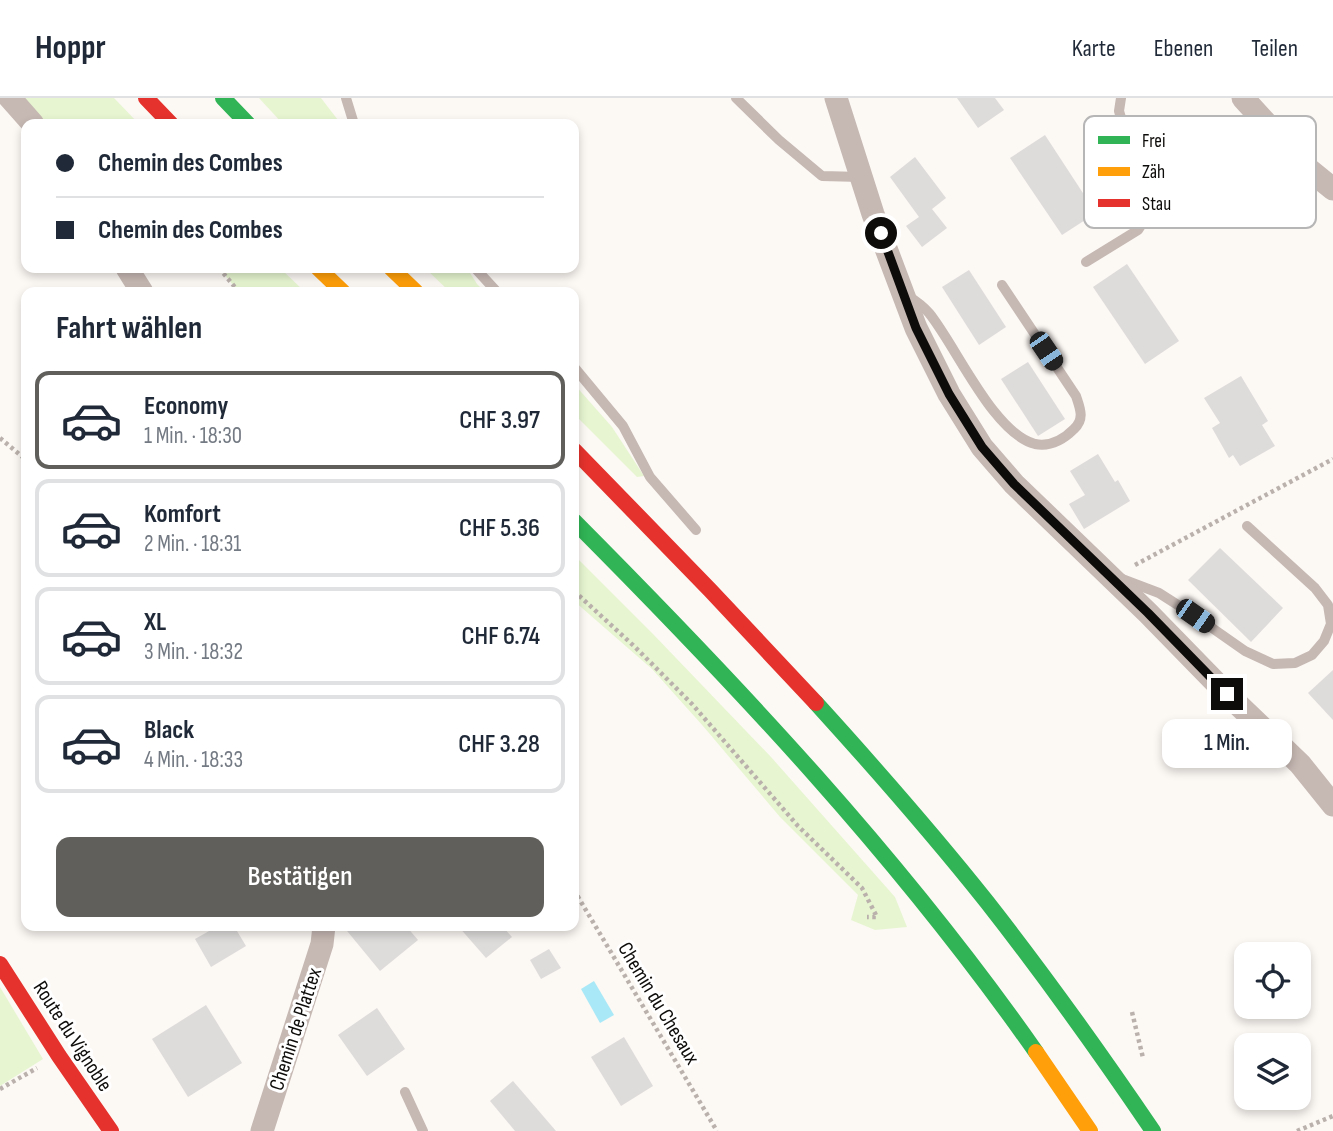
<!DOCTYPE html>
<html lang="de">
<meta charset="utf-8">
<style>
body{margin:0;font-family:"Sofia Sans Condensed",sans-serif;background:#f6f6f7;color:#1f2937;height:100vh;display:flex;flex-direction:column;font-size:26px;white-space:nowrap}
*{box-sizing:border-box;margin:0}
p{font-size:23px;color:#747a83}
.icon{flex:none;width:38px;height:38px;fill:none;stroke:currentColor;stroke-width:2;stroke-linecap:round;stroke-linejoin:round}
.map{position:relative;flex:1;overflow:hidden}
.panel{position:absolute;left:21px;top:189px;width:558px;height:644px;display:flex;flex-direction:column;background:#fff;border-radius:14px;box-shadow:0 4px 10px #0003}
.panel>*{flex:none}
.hud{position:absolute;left:21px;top:21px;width:558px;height:154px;border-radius:14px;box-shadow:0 4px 10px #0003;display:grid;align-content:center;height:154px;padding:0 35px;background:#fff}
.buttons{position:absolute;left:1234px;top:844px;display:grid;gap:14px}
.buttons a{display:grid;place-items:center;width:77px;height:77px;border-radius:14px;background:#fff;box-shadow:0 4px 10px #0003;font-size:35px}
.end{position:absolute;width:32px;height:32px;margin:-16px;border:9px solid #0e0c0a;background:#fff;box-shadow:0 0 0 4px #fff}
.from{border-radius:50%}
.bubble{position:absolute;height:49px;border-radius:14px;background:#fff;box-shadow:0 4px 10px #0003;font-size:23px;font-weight:600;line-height:49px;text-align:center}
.car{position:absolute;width:21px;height:42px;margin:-21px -10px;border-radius:9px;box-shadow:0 0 5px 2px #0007;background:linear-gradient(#222 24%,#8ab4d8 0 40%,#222 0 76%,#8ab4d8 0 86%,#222 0)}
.hud b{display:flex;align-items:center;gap:24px;height:66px;font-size:26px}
.hud b+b{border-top:2px solid #e0e1e3}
.hud i{width:18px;height:18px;background:#1f2937}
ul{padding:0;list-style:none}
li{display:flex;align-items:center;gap:21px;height:98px;margin:0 14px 10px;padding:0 21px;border:4px solid #e0e1e3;border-radius:14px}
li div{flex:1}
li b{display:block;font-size:26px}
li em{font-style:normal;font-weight:600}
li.current{border-color:#615f5c}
li>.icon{width:63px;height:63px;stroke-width:1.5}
h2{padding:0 35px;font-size:32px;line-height:84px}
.action{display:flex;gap:14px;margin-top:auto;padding:14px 35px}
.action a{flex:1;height:80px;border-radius:14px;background:#615f5c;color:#fff;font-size:28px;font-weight:600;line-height:80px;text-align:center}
header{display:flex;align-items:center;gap:42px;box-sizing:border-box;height:98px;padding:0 35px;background:#fff;border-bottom:2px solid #e0e1e3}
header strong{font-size:33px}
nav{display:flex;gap:38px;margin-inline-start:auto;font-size:24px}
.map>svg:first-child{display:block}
.green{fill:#e7f6d1}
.water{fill:#a9e9f7}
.building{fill:#dedbdb}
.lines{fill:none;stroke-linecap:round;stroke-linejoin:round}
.path{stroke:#bab1ac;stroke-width:4.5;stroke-dasharray:3.5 3.5;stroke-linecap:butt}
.lane{stroke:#c6b8b3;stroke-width:10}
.street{stroke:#c6b8b3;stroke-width:23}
.fast{stroke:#30b455;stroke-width:16}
.slow{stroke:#ff9f0a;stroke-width:16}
.jam{stroke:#e5322d;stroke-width:16}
.route{stroke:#0e0c0a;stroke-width:9}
.labels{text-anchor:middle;stroke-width:6;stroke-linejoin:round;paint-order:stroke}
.street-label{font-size:21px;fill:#0e0c0a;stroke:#fff}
.key{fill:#fff;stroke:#b7b6b6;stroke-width:2}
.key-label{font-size:19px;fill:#0e0c0a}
</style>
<header>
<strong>Hoppr</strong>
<nav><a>Karte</a><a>Ebenen</a><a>Teilen</a></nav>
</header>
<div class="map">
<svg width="1333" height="1033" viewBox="0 0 1333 1033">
<rect width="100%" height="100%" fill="#fcf8f4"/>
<g class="green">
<path d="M10,0h104l25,26h-106z"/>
<path d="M259,0h62l20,26h-58z"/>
<path d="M219,170h61l25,24h-66z"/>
<path d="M425,170h42l10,16 8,8h-35z"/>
<path d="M574,286l38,43 32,49 -7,1 -63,-63z"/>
<path d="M574,457l79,79 118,123 124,140 12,30 -32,3 -24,-10 7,-25 -78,-78 -77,-91 -51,-57 -78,-68z"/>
<path d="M0,889l43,72 -43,27z"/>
</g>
<path class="water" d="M594,883l20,34 -14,8 -19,-34z"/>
<g class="building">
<path d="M957,0h38l9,12 -26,18z"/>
<path d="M1045,37l51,78 -34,22 -52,-77z"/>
<path d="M915,59l31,41 -14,11 15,19 -25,19 -16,-21 13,-9 -29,-40z"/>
<path d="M1127,166l52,77 -34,23 -52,-77z"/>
<path d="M969,172l37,57 -27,18 -37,-58z"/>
<path d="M1028,264l37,57 -27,17 -37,-57z"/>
<path d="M1241,278l27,45 -6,4 13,21 -35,20 -7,-11 -4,3 -17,-30 8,-5 -16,-25z"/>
<path d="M1098,356l17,28 3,-2 12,21 -46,28 -15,-25 16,-9 -15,-24z"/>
<path d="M1220,450l63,60 -32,34 -63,-62z"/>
<path d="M1333,572v50l-25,-27z"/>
<path d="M218,828h16l12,20 -35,21 -16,-28z"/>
<path d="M343,828h63l12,14 -38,31z"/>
<path d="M458,828h44l10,11 -26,21z"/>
<path d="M549,851l12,19 -20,11 -11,-19z"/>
<path d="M206,907l36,58 -54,34 -36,-58z"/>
<path d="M377,910l28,41 -38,27 -29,-41z"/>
<path d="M624,939l29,49 -32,20 -30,-49z"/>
<path d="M513,983l43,50h-41l-25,-30z"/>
</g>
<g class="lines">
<g class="path">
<path d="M219,170l20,24"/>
<path d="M0,340l26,22"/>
<path d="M1135,467l198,-106"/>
<path d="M574,493l61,56 57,57 106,122 64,62 15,29h-10"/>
<path d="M574,792l143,241"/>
<path d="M1132,914l11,46"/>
<path d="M0,991l37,-21"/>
<path d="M1297,1033l36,-15"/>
</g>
<g class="lane">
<path d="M346,0l8,26"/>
<path d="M736,0l43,42 43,36 39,1"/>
<path d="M1086,164l52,-32 9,-14 -8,-36 -20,-69 2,-13"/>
<path d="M475,170l22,24"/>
<path d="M908,198c8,5 15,10 21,17 27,33 64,120 106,131 15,3 29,-5 39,-15 11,-10 6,-21 2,-33l-74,-111"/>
<path d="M574,269l49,59 27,51 46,53"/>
<path d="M1122,481l37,14 36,23 50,35 28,13 22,-1 17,-8 12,-14 7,-17 -3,-19 -13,-17 -68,-62"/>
<path d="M405,994l18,39"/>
</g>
<g class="street">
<path d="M10,0l23,26"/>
<path d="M836,0l37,116 43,114 33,66 33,53 32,37 134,129 79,81 73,70 33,41"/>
<path d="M1243,0l64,70 26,21"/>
<path d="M127,170l15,24"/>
<path d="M262,1033l60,-187 2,-18"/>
</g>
<g class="fast">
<path d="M223,0l25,26"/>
<path d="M574,423c166,167 326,337 462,531"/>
<path d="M816,605c59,65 116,130 171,199 58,74 113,151 166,229"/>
</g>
<g class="slow">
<path d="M318,170l25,24"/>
<path d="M391,170l25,24"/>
<path d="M1036,954l54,79"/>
</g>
<g class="jam">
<path d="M146,0l25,26"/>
<path d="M574,352l136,140 106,113"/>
<path d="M0,866l59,92 52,75"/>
</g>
</g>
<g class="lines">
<path class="route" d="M881,135l35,95 33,66 33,53 32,37 134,129 79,81"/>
</g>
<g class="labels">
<g class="street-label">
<text transform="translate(659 905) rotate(59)" y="7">Chemin du Chesaux</text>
<text transform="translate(295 931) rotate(-72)" y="7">Chemin de Plattex</text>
<text transform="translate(73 938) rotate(57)" y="7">Route du Vignoble</text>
</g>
</g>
<rect x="1084" y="18" width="232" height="112" rx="10" class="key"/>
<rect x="1098" y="38" width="32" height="8" fill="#30b455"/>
<rect x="1098" y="69" width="32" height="9" fill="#ff9f0a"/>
<rect x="1098" y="101" width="32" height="8" fill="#e5322d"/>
<g class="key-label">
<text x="1142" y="49">Frei</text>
<text x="1142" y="80">Zäh</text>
<text x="1142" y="112">Stau</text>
</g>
</svg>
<div class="buttons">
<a><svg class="icon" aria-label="locate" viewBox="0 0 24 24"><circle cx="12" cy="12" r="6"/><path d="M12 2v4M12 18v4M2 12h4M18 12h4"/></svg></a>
<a><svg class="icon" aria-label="layers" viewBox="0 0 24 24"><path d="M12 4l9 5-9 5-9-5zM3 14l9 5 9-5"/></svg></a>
</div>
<i class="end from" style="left:881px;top:135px"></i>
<i class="end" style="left:1227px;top:596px"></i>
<div class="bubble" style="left:1162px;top:621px;width:130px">1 Min.</div>
<i class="car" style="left:1046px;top:253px;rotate:146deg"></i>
<i class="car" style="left:1195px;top:518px;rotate:125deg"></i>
<div class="hud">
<b><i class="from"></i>Chemin des Combes</b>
<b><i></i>Chemin des Combes</b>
</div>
<section class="panel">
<h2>Fahrt wählen</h2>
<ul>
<li class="current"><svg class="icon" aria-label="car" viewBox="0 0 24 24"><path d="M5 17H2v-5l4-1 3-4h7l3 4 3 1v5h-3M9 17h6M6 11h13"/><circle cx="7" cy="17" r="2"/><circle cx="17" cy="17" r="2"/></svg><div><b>Economy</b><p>1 Min. · 18:30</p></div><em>CHF 3.97</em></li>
<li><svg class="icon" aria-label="car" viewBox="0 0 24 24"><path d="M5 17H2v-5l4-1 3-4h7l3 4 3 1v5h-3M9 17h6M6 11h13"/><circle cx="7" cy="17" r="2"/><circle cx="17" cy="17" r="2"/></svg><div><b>Komfort</b><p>2 Min. · 18:31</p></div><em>CHF 5.36</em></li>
<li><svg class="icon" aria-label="car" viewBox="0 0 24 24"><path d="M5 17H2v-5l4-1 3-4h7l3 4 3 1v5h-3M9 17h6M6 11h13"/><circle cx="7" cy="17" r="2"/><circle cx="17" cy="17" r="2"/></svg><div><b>XL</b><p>3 Min. · 18:32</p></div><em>CHF 6.74</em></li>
<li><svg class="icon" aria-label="car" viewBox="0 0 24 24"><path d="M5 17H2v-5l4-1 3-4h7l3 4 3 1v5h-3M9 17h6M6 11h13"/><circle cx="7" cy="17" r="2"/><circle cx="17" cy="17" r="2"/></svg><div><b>Black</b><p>4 Min. · 18:33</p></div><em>CHF 3.28</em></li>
</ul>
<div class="action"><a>Bestätigen</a></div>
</section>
</div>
